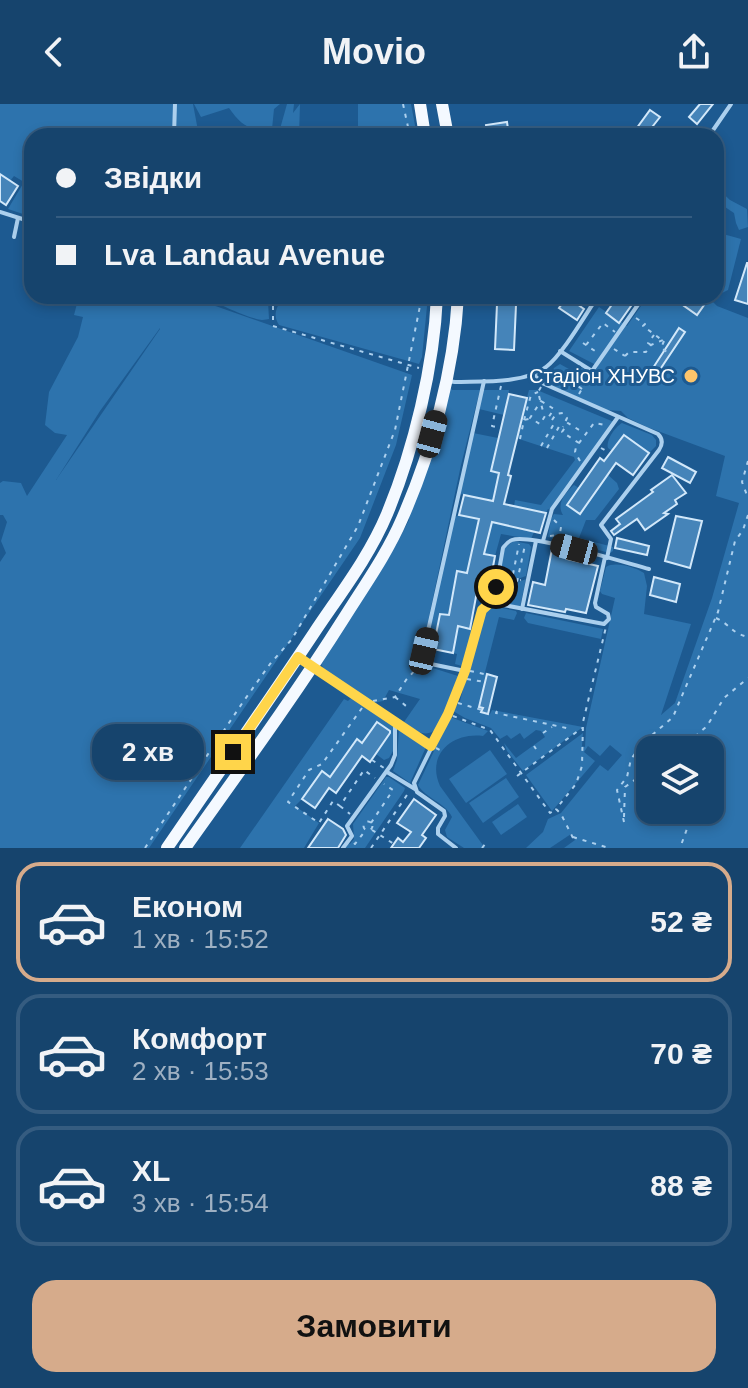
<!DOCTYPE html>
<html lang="uk">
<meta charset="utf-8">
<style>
body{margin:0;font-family:Arial,sans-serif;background:#1f4b72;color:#f1f3f6;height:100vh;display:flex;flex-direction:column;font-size:30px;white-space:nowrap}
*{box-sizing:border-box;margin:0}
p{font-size:26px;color:#9eb0c2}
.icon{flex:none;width:44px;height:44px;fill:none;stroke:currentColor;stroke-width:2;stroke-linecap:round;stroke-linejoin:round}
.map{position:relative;height:744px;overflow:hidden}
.panel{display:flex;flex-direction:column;background:#16446d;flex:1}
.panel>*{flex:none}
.hud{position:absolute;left:24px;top:24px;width:700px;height:176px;border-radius:24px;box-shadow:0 4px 12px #0003,0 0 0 2px #355c80;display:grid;align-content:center;height:176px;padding:0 32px;background:#16446d}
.tools{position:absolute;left:636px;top:632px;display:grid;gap:16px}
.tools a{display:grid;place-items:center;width:88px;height:88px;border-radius:16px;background:#16446d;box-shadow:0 4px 12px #0003,0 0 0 2px #355c80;font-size:40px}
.end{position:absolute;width:36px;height:36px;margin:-18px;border:10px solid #ffd54a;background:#111;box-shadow:0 0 0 4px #111}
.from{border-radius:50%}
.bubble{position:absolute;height:56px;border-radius:24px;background:#16446d;box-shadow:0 4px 12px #0003,0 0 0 2px #355c80;font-size:26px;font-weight:700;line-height:56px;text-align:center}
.car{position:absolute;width:24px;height:48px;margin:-24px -12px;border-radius:10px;box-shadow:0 0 6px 2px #0007;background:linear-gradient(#222 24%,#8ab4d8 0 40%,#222 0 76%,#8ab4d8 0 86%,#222 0)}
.hud b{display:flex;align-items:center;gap:28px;height:76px;font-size:30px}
.hud b+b{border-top:2px solid #355c80}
.hud i{width:20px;height:20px;background:#f1f3f6}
ul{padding:14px 0 0;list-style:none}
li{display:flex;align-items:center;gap:24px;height:120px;margin:0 16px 12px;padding:0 16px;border:4px solid #355c80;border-radius:24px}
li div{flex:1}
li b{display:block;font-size:30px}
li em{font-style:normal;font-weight:700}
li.active{border-color:#d6ab8b}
li>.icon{width:72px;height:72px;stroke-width:1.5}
.cta{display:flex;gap:16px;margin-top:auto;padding:16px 32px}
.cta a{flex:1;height:92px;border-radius:24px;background:#d6ab8b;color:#111;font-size:32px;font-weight:700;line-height:92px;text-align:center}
header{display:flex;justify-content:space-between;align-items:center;height:104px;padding:0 32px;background:#16446d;font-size:36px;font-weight:700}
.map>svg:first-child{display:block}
.green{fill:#2d73ad;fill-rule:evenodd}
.building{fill:#4584b9;stroke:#d2e8fa;stroke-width:2}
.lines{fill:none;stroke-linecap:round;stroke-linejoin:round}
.path{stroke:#acd0ee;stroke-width:2;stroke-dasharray:4 6;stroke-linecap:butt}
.service{stroke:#acd0ee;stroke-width:4}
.primary{stroke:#f4f9ff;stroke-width:12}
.route{stroke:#ffd54a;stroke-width:10}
.poi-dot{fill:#fec56b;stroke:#1d5a91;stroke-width:3}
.labels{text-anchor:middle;stroke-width:6;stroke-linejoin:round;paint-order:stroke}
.poi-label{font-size:20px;fill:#fff;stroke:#1d5a91;text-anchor:end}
</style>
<header><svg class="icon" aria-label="back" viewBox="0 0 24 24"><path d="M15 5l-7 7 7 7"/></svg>Movio<svg class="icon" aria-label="share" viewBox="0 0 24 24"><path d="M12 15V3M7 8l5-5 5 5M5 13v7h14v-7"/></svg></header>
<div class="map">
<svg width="748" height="744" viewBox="0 0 748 744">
<rect width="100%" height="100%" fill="#1d5a91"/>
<g class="green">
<path d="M0,0h193l6,32h-167v81l-24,-8 16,-27 -10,-6 -4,5 -10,-8z"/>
<path d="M194,0h86l-6,5 -2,20c-22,3 -31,-4 -43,-21l-28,9z"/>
<path d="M287,0h7l-1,9 7,-9 -1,32h-21z"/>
<path d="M358,0h53l6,32h-59z"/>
<path d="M716,83l14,13 17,9 1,18 -9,3 -3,-7 -2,-10 -18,-12z"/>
<path d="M716,128l25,7 -13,51 -8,4 -4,-3z"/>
<path d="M79,192h108l225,79 -16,70 -36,93 -211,310h-149v-286l6,-9 -5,-12 6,-19 -4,-7h-3v-32l3,-2 18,2 6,13 40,-61 -12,-2 -10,-8 4,-33 29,-55 5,-20 -9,-2zM160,224v1l-104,151 44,-69z"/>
<path d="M215,192h51l2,5 1,18c-2,0 -4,1 -7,1 -8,0 -43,-15 -50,-20z"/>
<path d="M284,192h144l-6,61 -3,7 -140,-39c-7,-11 -2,-19 5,-29z"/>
<path d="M648,192h22l27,19 12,-17 8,8 31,12v530h-184l11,-8 -4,-6 -21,14h-24l17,-16 5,-13 13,-6 39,-48 8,6 14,-16 -12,-10 -10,11 -12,-10 -4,6 11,9 -43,50 -26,-36 57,-42 -1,13 3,1 1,-19 29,-130 -13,-4 -2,-3 6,-24c9,-6 29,0 38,6l3,13 -3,28 47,10 -30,91 14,-12 37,-105 27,-95 -23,-7 9,-40 -78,-29 -19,-9 -7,-7 -15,-1 -55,-25 -4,-5 7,-12 6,-4 16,9 4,-6 13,7 5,-8 -29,-15 30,-44 28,19zM650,646h60v60h-60z"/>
<path d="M450,282l2,4h28l-19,75 -39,185 33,-133 4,-2 20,4 -12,54 -10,-1 -8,43 -10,-1 -7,43 -9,-3 -3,10 38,12 -17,48c-12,16 -24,9 -37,-2l16,-23 -31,-9 -6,11 -10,2 -48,-32 -5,-9 68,-111 8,-6 13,-25 -2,-7z"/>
<path d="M483,286h26l-5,25 -25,-6z"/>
<path d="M529,286h8l77,32 -62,89 -4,-2 -2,4 -32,-7 1,-6 26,5 34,-45 -1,-3 -58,-19z"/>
<path d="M622,319l30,12 4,5v6l-7,7 -25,-18 -12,16 -4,-3c-2,-8 7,-21 14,-25z"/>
<path d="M473,329l25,5 -7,33 8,2 -6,28 -33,-7z"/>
<path d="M608,371l9,8 2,6 -24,31h-9l-7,18 34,9v4l-3,2 -62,-16 3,-18 3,-5 9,1c-7,-11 2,-22 11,-30l5,3 -12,17 13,8z"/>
<path d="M492,418l42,10 -3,7 -30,-5 -6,22 -11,-2z"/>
<path d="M513,437l16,3 2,3 -5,29 -26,9 -2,-1 6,-35z"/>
<path d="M526,475l-6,28 -10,-2 -1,-2 -2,2 -10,-4 -1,-8h2l-2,-2 1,-4 16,-3 1,2v-2z"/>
<path d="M493,502l23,5 1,2 -3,7 -15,-3 -14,55 2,3 -8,32 4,1 -1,4 8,2 2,-4 91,17 -60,44 -16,-20 -3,-8 12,15 29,-21 -4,-6 -5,-1 -12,9 -4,-6 -9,6 -4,-4 -7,4 -9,-11 -26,-10 -12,-7 7,-10 23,-89 4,-5z"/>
<path d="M526,509l77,16 -2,10 -73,-16 -4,-5z"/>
<path d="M458,523l14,3 -6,30 -4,6 -7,-2 2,-10 -4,-1z"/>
<path d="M352,593l41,28v26l-4,7 -5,2 -8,-6 15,-22 -14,-10 -15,21 -6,-3 -26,37 -8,-6 -20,28 -7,7 24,17 -15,25h-64l104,-149 4,2z"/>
<path d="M450,613l38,14 -5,5c-31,-4 -57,19 -43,50l45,62h-21l-17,-11 -2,-7 7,-13c-7,-15 -26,-18 -34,-32z"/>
<path d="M399,625l25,15 2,3 -16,36 -17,-12 4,-11z"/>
<path d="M490,646l17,24 -41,29 -17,-24z"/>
<path d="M386,673h3l16,11 -1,3 -39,57h-22l4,-6 3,2 4,-5 -1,-15z"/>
<path d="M506,674l13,19 -36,26 -14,-20z"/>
<path d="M518,700l9,13 -26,18 -9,-13z"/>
</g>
<g class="building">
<path d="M700,0h13l-16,20 -8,-7z"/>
<path d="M650,6l10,7 -15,19h-14z"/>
<path d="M507,18l2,14h-22l-1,-11z"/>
<path d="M0,70l18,12 -12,19 -6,-4z"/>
<path d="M747,159h1v41l-13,-4z"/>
<path d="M618,192h20l-19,27 -13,-10z"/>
<path d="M670,192h36l3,2 -12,17z"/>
<path d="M567,193l17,12 -7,11 -18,-12z"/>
<path d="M497,200l19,1 -2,45 -19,-1z"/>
<path d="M679,224l6,4 -28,42 -6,-3z"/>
<path d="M509,290l18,4 -19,77 3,1 -7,28 42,9 -6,20 -48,-11 -8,32 11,2 -6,32 -11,-2 -8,43 -12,-3 -5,27 -20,-4 7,-35 9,1 8,-44 10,2 12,-54 -20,-4 5,-20 29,6 6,-28 -8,-2z"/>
<path d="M624,331l25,18 -16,22 -17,-12 -36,51 -13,-9 33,-47 4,3z"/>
<path d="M668,353l28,15 -6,11 -28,-15z"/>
<path d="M672,371l14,18 -11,7 2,4 -13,9 4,1 -23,16 -8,-11 -23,16 -3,-4 9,-7 -4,-5 37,-27 -2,-2z"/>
<path d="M676,412l26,5 -12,47 -25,-7z"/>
<path d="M617,434l32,8 -2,9 -32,-7z"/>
<path d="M552,445l17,3 -2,7 31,7 -12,47 -20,-4 -1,3 -37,-7 5,-23 12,3z"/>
<path d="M654,473l26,7 -4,18 -26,-7z"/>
<path d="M487,570l10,3 -9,37 -7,-2 2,-4 -4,-1z"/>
<path d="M377,618l13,9v2l-20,29 -8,-6 -26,37 -7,-5 -14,20 -13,-9 20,-28 8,6 27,-38 5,4z"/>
<path d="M414,695l22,16 -14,20 4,3 -7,10h-28l7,-10 5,4 8,-10 -14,-9z"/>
<path d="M328,715l15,10 3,6 -8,13h-30z"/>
</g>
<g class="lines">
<g class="path">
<path d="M403,0l7,32"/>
<path d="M273,192v30l146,42"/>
<path d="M636,214l9,6 -2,2 19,14"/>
<path d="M664,237l-3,7 9,6"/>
<path d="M583,239l15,10"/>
<path d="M586,241l17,-22 12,9"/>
<path d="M651,241l-3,-2 6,-8"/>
<path d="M614,245l11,7"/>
<path d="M625,252l4,-4h17l5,-7 12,-5"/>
<path d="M501,282l-9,40 9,2"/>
<path d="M541,283l-3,5 6,23"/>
<path d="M582,285l-8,-6 8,-11 7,5"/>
<path d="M579,290l9,-16"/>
<path d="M541,297l13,8 -6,9 -3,-2 -5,8 -10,-6z"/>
<path d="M524,316l7,-25 7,-3"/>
<path d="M552,316l4,-6 7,-1 4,5 -4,9"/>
<path d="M520,335l4,-19 5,-1"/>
<path d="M579,339l-17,-11 6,-9 16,10"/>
<path d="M541,342l14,-24"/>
<path d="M547,344l13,-23"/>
<path d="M601,344l9,5"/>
<path d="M580,357l-5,-9 1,-5 18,-24 11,2"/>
<path d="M748,357l-6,21 6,16"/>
<path d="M554,416l7,7 -1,6"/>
<path d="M550,432l7,-1"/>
<path d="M517,478l8,-37"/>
<path d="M511,480l8,-40"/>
<path d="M501,482l20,-6"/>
<path d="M500,489l9,2 3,-2 2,-9"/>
<path d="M510,497l4,-5"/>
<path d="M716,514c15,7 15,15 32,19"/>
<path d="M470,567l14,3"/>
<path d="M467,575l18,3"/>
<path d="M395,593l11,9"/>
<path d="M373,597l22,-4 11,-17 13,-14"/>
<path d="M458,599l24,7"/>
<path d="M362,604l-40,56 -13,6 -21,32 31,21 14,-22 7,5 24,-36 11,8"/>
<path d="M497,607l-1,2 75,16"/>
<path d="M453,612l37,14 60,83 6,-4"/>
<path d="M543,629l9,-6"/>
<path d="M534,642l2,3"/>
<path d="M436,644l8,4"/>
<path d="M680,646l27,-24 17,-28 24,-20"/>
<path d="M372,656l12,8"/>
<path d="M517,672l65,-48"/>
<path d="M340,702l10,8"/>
<path d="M624,713l1,-30 25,-18"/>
<path d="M668,717l17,-4 9,2 -6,7 -8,22"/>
<circle cx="368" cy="722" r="4.5"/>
<path d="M624,718l-7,-32 10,-13 4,-18 13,-17 29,-25 5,-12 40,-93 17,-71 8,-11 5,-15"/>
<path d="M371,719l22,-33 -9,-6"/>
<path d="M372,726l22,14"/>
<path d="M573,733l36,11"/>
<path d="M573,734l-12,-24 -5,-5 20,-25 6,-18 1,-44 23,-95"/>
<path d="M354,739l1,1 10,-13"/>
<path d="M145,744l98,-146 27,-38 22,-25 66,-113 37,-96 27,-134"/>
<path d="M371,744l38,-56"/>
<path d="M482,744l4,-5"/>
</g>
<g class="service">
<path d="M174,32l1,-32"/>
<path d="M709,32l22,-32"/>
<path d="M0,108l32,10"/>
<path d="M14,133l4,-19"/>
<path d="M560,247l32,20 52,-75"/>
<path d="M533,270l9,9 116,51c5,5 5,10 1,16l-58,75 10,14 -4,19"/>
<path d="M447,277l8,1c26,-1 70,2 91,-15 17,-13 39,-52 52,-71"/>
<path d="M543,437l9,-32 66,-92"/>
<path d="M494,495l4,5 106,20 5,-5 -1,-5 -12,-7 -1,-4 10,-46"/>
<path d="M522,505l14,-68"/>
<path d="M300,554l131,88"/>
<path d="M465,567l-44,-9 63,-281"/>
<path d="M387,668l28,17"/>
<path d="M343,744l9,-12 -5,-10 44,-61 4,-10v-33"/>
<path d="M456,744l-18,-14v-6l7,-12 -1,-5 -27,-19 -3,-9 34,-69 17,-43 17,-61 12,-11 9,-51c3,-4 4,-6 9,-8 18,-7 114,23 137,29"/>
</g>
<g class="primary">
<path d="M420,0l5,32"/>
<path d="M442,0l6,32"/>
<path d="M167,744c49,-72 99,-143 147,-215 26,-39 55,-76 73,-119 27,-65 47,-148 50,-218"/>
<path d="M185,744c54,-76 109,-151 159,-230 20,-32 43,-64 58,-99 30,-68 52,-149 56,-223"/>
</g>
</g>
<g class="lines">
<path class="route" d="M233,648l65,-95 133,89 17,-32 17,-43 17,-61 12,-11 2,-12"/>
</g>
<circle class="poi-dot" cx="691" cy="272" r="8"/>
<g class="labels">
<g class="poi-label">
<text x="675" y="279">Стадіон ХНУВС</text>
</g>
</g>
</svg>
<div class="tools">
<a><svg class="icon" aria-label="layers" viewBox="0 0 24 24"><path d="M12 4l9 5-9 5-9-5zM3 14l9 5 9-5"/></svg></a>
</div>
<i class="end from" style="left:496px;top:483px"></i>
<i class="end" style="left:233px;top:648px"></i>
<div class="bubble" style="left:92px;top:620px;width:112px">2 хв</div>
<i class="car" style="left:432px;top:330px;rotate:15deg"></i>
<i class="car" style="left:574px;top:445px;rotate:285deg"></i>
<i class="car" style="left:424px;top:547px;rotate:13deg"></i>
<div class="hud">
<b><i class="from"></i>Звідки</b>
<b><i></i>Lva Landau Avenue</b>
</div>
</div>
<section class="panel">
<ul>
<li class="active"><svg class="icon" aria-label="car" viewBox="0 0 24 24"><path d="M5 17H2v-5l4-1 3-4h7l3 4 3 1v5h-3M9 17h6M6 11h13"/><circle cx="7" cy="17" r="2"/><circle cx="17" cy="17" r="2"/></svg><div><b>Економ</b><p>1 хв · 15:52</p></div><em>52 ₴</em></li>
<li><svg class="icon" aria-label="car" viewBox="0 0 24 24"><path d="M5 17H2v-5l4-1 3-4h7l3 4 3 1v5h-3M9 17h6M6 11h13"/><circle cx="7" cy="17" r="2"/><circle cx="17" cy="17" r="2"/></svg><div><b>Комфорт</b><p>2 хв · 15:53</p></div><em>70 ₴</em></li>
<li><svg class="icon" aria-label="car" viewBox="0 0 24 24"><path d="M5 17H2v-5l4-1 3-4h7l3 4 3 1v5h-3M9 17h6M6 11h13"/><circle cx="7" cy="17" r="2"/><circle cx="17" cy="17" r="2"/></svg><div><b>XL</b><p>3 хв · 15:54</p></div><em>88 ₴</em></li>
</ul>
<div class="cta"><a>Замовити</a></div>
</section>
